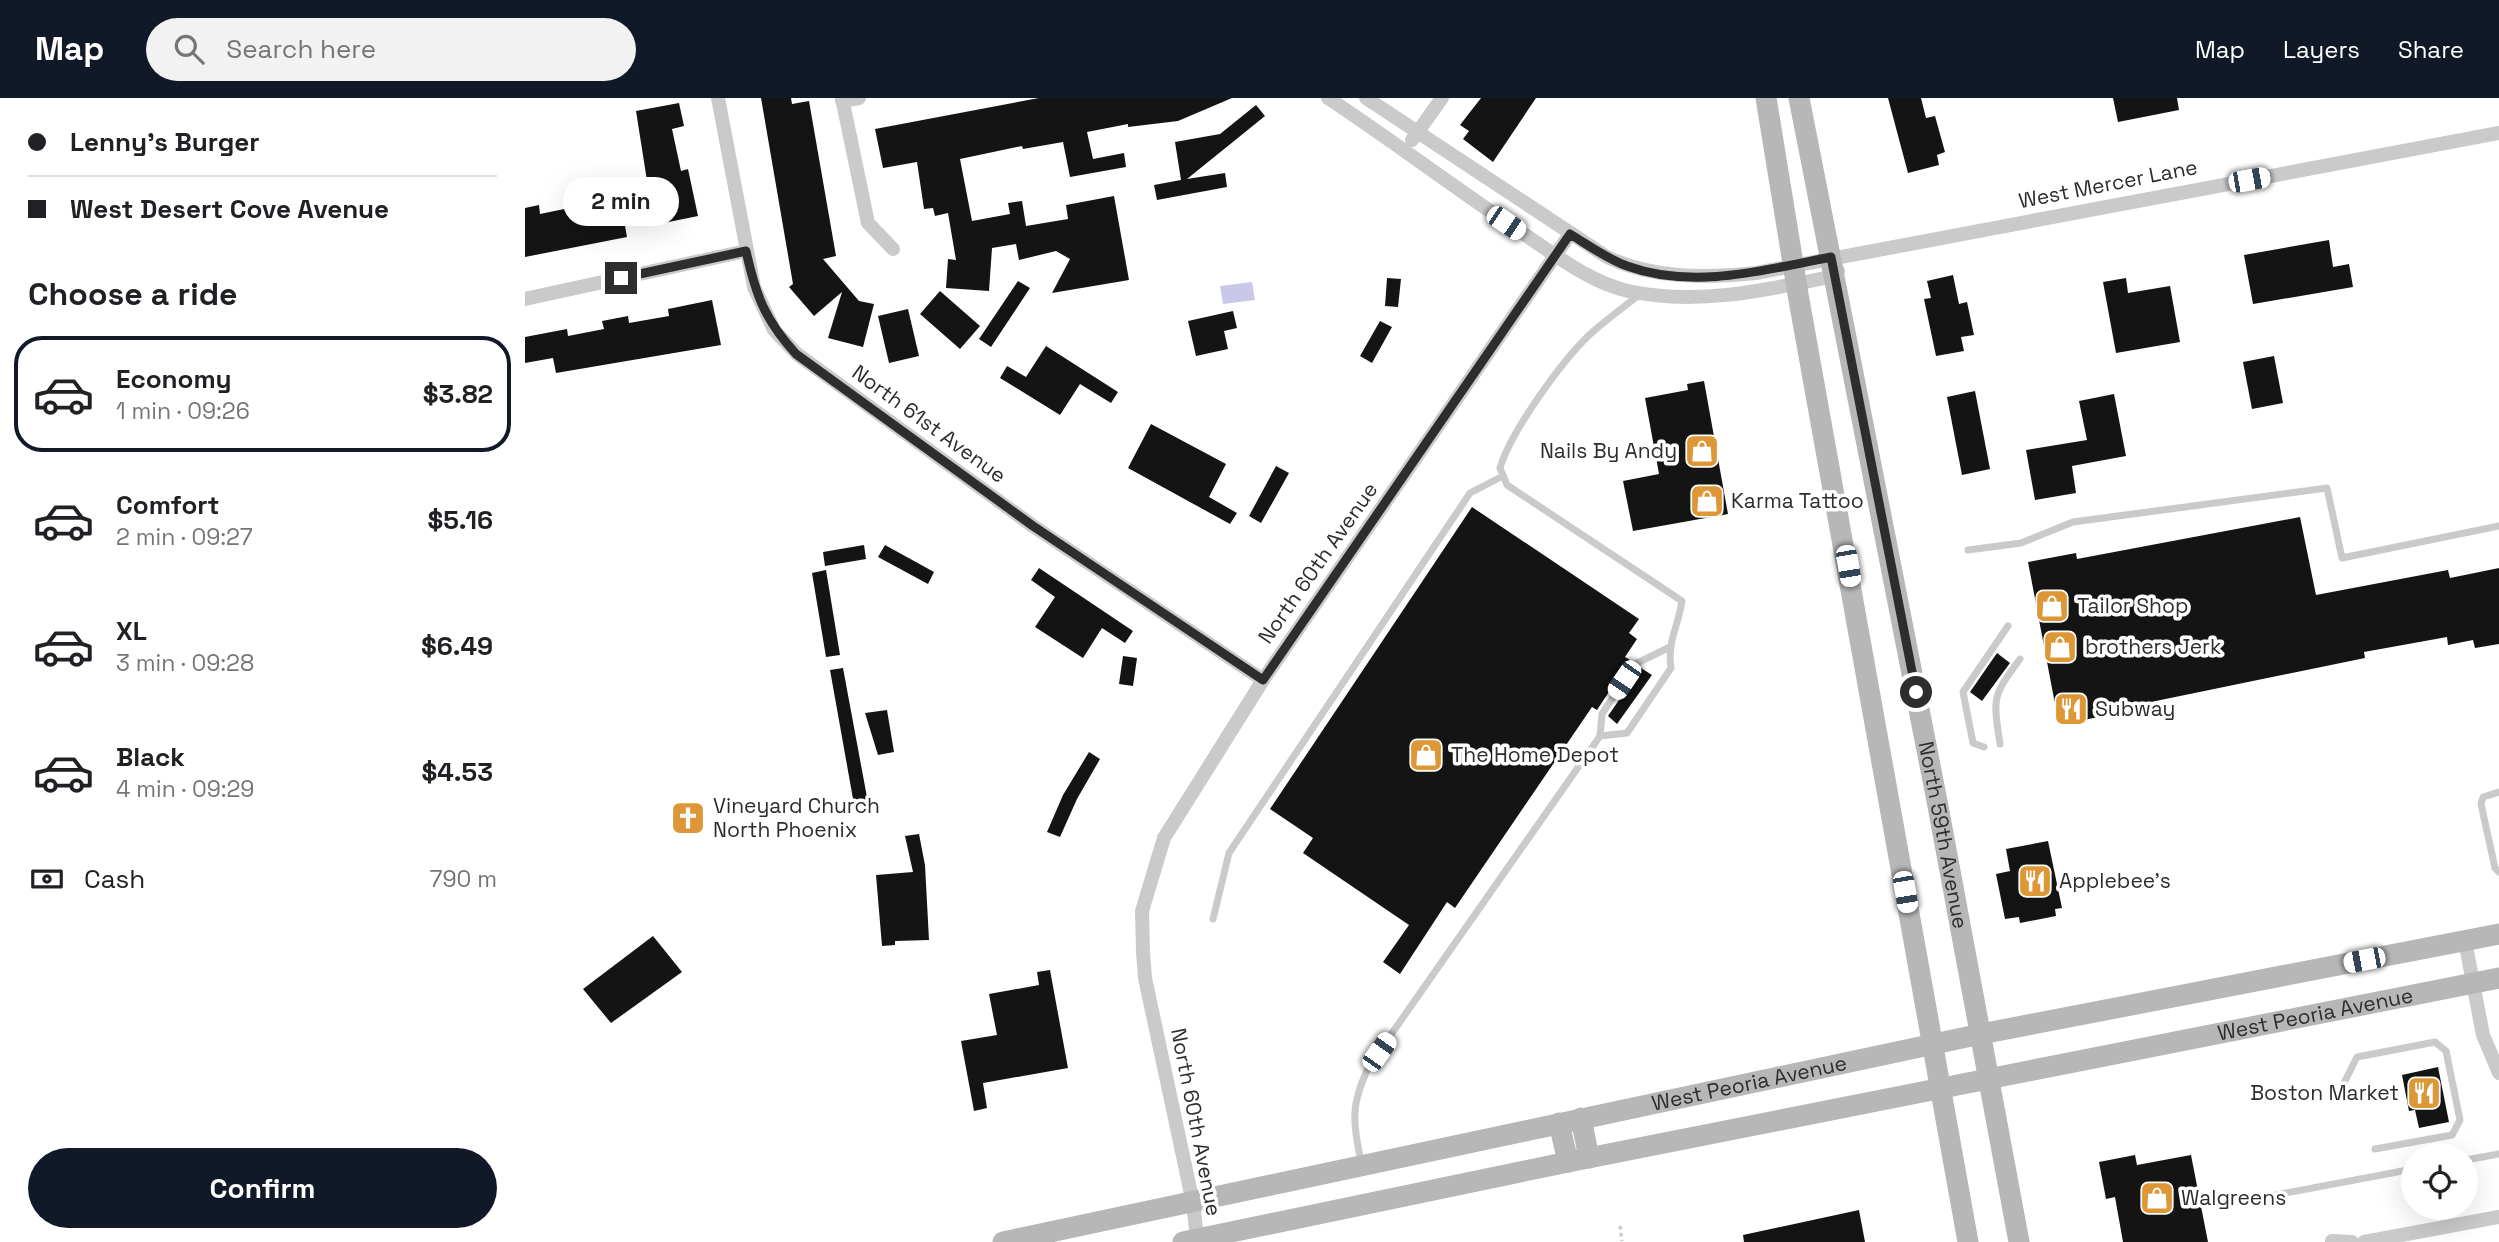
<!DOCTYPE html>
<meta charset="utf-8">
<style>
body{margin:0;font-family:"Space Grotesk",sans-serif;background:#f2f2f2;color:#202124;height:100vh;display:flex;flex-direction:column;font-size:26px;white-space:nowrap}
*{box-sizing:border-box;margin:0}
p{font-size:23px;color:#757577}
.icon{flex:none;width:38px;height:38px;fill:none;stroke:currentColor;stroke-width:2;stroke-linecap:round;stroke-linejoin:round}
.map{position:relative;flex:1;overflow:hidden}
.sheet{display:flex;flex-direction:column;background:#fff;width:525px}
.sheet>*{flex:none}
.hud{display:grid;align-content:center;height:154px;padding:0 28px;background:#fff}
.buttons{position:absolute;left:1876px;top:1045px;display:grid;gap:14px}
.buttons a{display:grid;place-items:center;width:77px;height:77px;border-radius:50%;background:#fff;box-shadow:0 7px 28px #0002;font-size:35px}
.end{position:absolute;width:32px;height:32px;margin:-16px;border:9px solid #2d2d2d;background:#fff;box-shadow:0 0 0 4px #fff}
.from{border-radius:50%}
.bubble{position:absolute;height:49px;border-radius:24px;background:#fff;box-shadow:0 7px 28px #0002;font-size:23px;font-weight:600;line-height:49px;text-align:center}
.car{position:absolute;width:21px;height:42px;margin:-21px -10px;border-radius:9px;box-shadow:0 0 5px 2px #0007;background:linear-gradient(#fff 24%,#345 0 40%,#fff 0 76%,#345 0 86%,#fff 0)}
.hud b{display:flex;align-items:center;gap:24px;height:66px;font-size:26px}
.hud b+b{border-top:2px solid #e0e0e0}
.hud i{width:18px;height:18px;background:#202124}
ul{padding:0;list-style:none}
li{display:flex;align-items:center;gap:21px;height:116px;margin:0 14px 10px;padding:0 14px;border:4px solid transparent;border-radius:28px}
li div{flex:1}
li b{display:block;font-size:26px}
li em{font-style:normal;font-weight:600}
li.active{border-color:#111827}
li>.icon{width:63px;height:63px;stroke-width:1.5}
h2{padding:0 28px;font-size:32px;line-height:84px}
.pay{display:flex;align-items:center;gap:18px;height:77px;padding:0 28px;font-size:26px}
.pay p{margin-inline-start:auto}
.cta{display:flex;gap:14px;margin-top:auto;padding:14px 28px}
.cta a{flex:1;height:80px;border-radius:42px;background:#111827;color:#fff;font-size:28px;font-weight:600;line-height:80px;text-align:center}
header{display:flex;align-items:center;gap:42px;box-sizing:border-box;height:98px;padding:0 35px;background:#111827;color:#fff}
header strong{font-size:33px}
nav{display:flex;gap:38px;margin-inline-start:auto;font-size:24px}
.search{width:490px;height:63px;background:#f2f2f2;display:flex;align-items:center;gap:18px;box-sizing:border-box;padding:0 24px;border-radius:38px;color:#757577;font-size:26px}
main{display:flex;flex:1;min-height:0}
.map>svg:first-child{display:block}
.water{fill:#c9c8e9}
.building{fill:#141414}
.lines{fill:none;stroke-linecap:round;stroke-linejoin:round}
.path{stroke:#cacaca;stroke-width:3.5;stroke-dasharray:3.5 3.5;stroke-linecap:butt}
.service{stroke:#cacaca;stroke-width:7}
.minor{stroke:#cacaca;stroke-width:14}
.secondary{stroke:#b7b7b7;stroke-width:21}
.route{stroke:#2d2d2d;stroke-width:9}
.labels{text-anchor:middle;stroke-width:7;stroke-linejoin:round;paint-order:stroke}
.street-label{font-size:21px;fill:#2d2d2d;stroke:#fff}
.poi-label{font-size:21px;fill:#2d2d2d;stroke:#fff;text-anchor:start}
</style>
<header>
<strong>Map</strong>
<div class="search"><svg class="icon" aria-label="search" viewBox="0 0 24 24"><circle cx="10" cy="10" r="6"/><path d="M15 15l6 6"/></svg>Search here</div>
<nav><a>Map</a><a>Layers</a><a>Share</a></nav>
</header>
<main>
<section class="sheet">
<div class="hud">
<b><i class="from"></i>Lenny's Burger</b>
<b><i></i>West Desert Cove Avenue</b>
</div>
<h2>Choose a ride</h2>
<ul>
<li class="active"><svg class="icon" aria-label="car" viewBox="0 0 24 24"><path d="M5 17H2v-5l4-1 3-4h7l3 4 3 1v5h-3M9 17h6M6 11h13"/><circle cx="7" cy="17" r="2"/><circle cx="17" cy="17" r="2"/></svg><div><b>Economy</b><p>1 min · 09:26</p></div><em>$3.82</em></li>
<li><svg class="icon" aria-label="car" viewBox="0 0 24 24"><path d="M5 17H2v-5l4-1 3-4h7l3 4 3 1v5h-3M9 17h6M6 11h13"/><circle cx="7" cy="17" r="2"/><circle cx="17" cy="17" r="2"/></svg><div><b>Comfort</b><p>2 min · 09:27</p></div><em>$5.16</em></li>
<li><svg class="icon" aria-label="car" viewBox="0 0 24 24"><path d="M5 17H2v-5l4-1 3-4h7l3 4 3 1v5h-3M9 17h6M6 11h13"/><circle cx="7" cy="17" r="2"/><circle cx="17" cy="17" r="2"/></svg><div><b>XL</b><p>3 min · 09:28</p></div><em>$6.49</em></li>
<li><svg class="icon" aria-label="car" viewBox="0 0 24 24"><path d="M5 17H2v-5l4-1 3-4h7l3 4 3 1v5h-3M9 17h6M6 11h13"/><circle cx="7" cy="17" r="2"/><circle cx="17" cy="17" r="2"/></svg><div><b>Black</b><p>4 min · 09:29</p></div><em>$4.53</em></li>
</ul>
<div class="pay"><svg class="icon" aria-label="cash" viewBox="0 0 24 24"><path d="M3 7h18v10H3z"/><circle cx="12" cy="12" r="2"/></svg>Cash<p>790 m</p></div>
<div class="cta"><a>Confirm</a></div>
</section>
<div class="map">
<svg width="1974" height="1144" viewBox="0 0 1974 1144">
<rect width="100%" height="100%" fill="#fff"/>
<path class="water" d="M727,184l3,18 -32,4 -3,-18z"/>
<g class="building">
<path d="M236,0h30l1,6 17,-3 27,155 -13,3 36,42 15,3 -11,43 -35,-9 14,-46 -28,24 -25,-29 4,-3z"/>
<path d="M514,0h193l-54,23 -50,6v-3l-41,8 6,27 31,-6 2,14 -56,10 -7,-35 -40,7 -1,-3 -62,13 12,62 38,-7 -2,-11 14,-2 4,25 42,-7 -2,-14 48,-9 15,84 -77,13 18,-34 -14,-8 -37,9 -3,-16 -24,4 -3,43 -43,-3 2,-29 8,1 -8,-47 -13,3 -2,-8 -9,1 -7,-47 -34,6 -8,-39z"/>
<path d="M956,0h55l-43,64 -30,-23 6,-8 -9,-6z"/>
<path d="M1363,0h33l5,20 9,-2 10,36 -8,3 2,10 -31,8z"/>
<path d="M1588,0h64l2,12 -61,12z"/>
<path d="M154,5l5,23 -12,3 9,42 7,-2 10,47 -44,9 -18,-114z"/>
<path d="M731,7l9,11 -78,63 38,-6 2,14 -70,13 -3,-15 27,-5 -6,-38 45,-8z"/>
<path d="M77,87l2,10 15,-3 8,45 -102,20v-49l14,-3 1,9 34,-7 -1,-7 18,-3 -2,-9z"/>
<path d="M1804,142l4,27 16,-3 4,23 -100,17 -9,-49z"/>
<path d="M1428,177l6,29 8,-2 7,33 -13,2 3,14 -28,5 -12,-57 7,-1 -4,-17z"/>
<path d="M862,180l14,1 -3,28 -13,-1z"/>
<path d="M1601,180l2,15 42,-7 10,56 -64,11 -13,-71z"/>
<path d="M493,183l12,7 -39,59 -12,-8z"/>
<path d="M415,193l40,35 -20,23 -40,-35z"/>
<path d="M187,202l9,45 -165,28 -3,-15 -28,5v-26l42,-8 1,7 36,-7 -2,-8 26,-5 1,7 40,-7 -1,-7z"/>
<path d="M383,211l11,47 -30,7 -11,-47z"/>
<path d="M708,213l4,17 -13,3 4,18 -32,7 -8,-35z"/>
<path d="M855,223l12,6 -20,36 -12,-7z"/>
<path d="M521,248l72,46 -7,11 -31,-19 -20,31 -60,-37 7,-12 19,11z"/>
<path d="M1749,258l9,47 -31,6 -9,-47z"/>
<path d="M1179,283l24,133 -95,17 -10,-50 36,-7 -14,-76 43,-8 -1,-6z"/>
<path d="M1450,293l15,78 -28,6 -15,-78z"/>
<path d="M1589,296l12,62 -54,10 4,27 -41,7 -9,-50 61,-10 -8,-39z"/>
<path d="M626,326l75,40 -17,33 28,16 -7,11 -102,-56z"/>
<path d="M751,368l13,7 -28,50 -12,-7z"/>
<path d="M947,409l167,112 -10,14 8,6 -12,18 5,3 -33,50 -5,-3 -137,201 -8,-6 -47,72 -17,-12 26,-37 -106,-72 10,-15 -43,-29z"/>
<path d="M1775,419l16,78 132,-25 2,8 49,-10v76l-24,4 -2,-8 -25,5 -1,-8 -83,15 1,6 -248,51 1,4 -59,12 -31,-163 48,-9 1,6z"/>
<path d="M339,447l2,14 -41,7 -2,-14z"/>
<path d="M360,447l49,27 -6,12 -50,-27z"/>
<path d="M514,470l94,63 -8,12 -23,-15 -19,30 -48,-31 20,-30 -24,-17z"/>
<path d="M301,472l14,85 -14,2 -14,-84z"/>
<path d="M1472,555l13,10 -28,38 -12,-9z"/>
<path d="M598,558l14,2 -4,28 -14,-2z"/>
<path d="M318,570l26,140 -14,2 -25,-140z"/>
<path d="M1116,570l11,7 -35,49 -9,-8z"/>
<path d="M362,612l7,42 -16,3 -13,-42z"/>
<path d="M564,654l11,7 -23,40 -17,38 -13,-5 16,-37z"/>
<path d="M394,736l6,31 4,75 -34,1v4l-13,1 -6,-71 37,-3 -8,-36z"/>
<path d="M1523,743l14,67 -7,1 1,7 -36,7 -1,-6 -14,2 -9,-45 14,-3 -4,-22z"/>
<path d="M128,838l29,36 -71,51 -28,-34z"/>
<path d="M525,872l18,98 -85,15 4,25 -13,3 -13,-70 36,-6 -8,-41 50,-9 -2,-13z"/>
<path d="M1913,969l11,55 -30,6 -4,-18 -6,1 -7,-36z"/>
<path d="M1610,1057l2,10 54,-10 17,87h-85l-8,-45 -9,2 -7,-37z"/>
<path d="M1334,1112l6,32h-121l-1,-7z"/>
</g>
<g class="lines">
<path class="path" d="M1095,1128l2,15"/>
<g class="service">
<path d="M1443,452l53,-7 52,-21 254,-34 15,70 157,-32"/>
<path d="M1075,638l2,-22 33,-50 33,-16"/>
<path d="M1475,646c-7,-47 -8,-47 20,-85"/>
<path d="M1459,649l-11,-4 -10,-51 45,-66"/>
<path d="M1974,694l-16,5 -2,7 14,64 4,4"/>
<path d="M688,821l16,-66 241,-360 33,-17"/>
<path d="M1817,989l15,-30 78,-15 11,9 14,69 -8,15 -77,14"/>
<path d="M1941,1062l33,-6"/>
<path d="M836,1065c-8,-44 -11,-56 8,-97l231,-330 27,-3 44,-65c-4,-26 7,-41 11,-67l-175,-116 -7,-17c11,-37 66,-114 96,-139 14,-12 29,-23 43,-34"/>
<path d="M1703,1106l185,-35"/>
</g>
<g class="minor">
<path d="M193,0l36,189 20,43 23,24 236,172 230,154"/>
<path d="M317,0l26,125 25,26"/>
<path d="M803,0c65,43 128,91 193,134 33,22 68,50 107,59 68,15 140,-1 206,-15l4,-5"/>
<path d="M841,0l241,159c46,22 99,21 149,16l743,-140"/>
<path d="M317,3l17,-3"/>
<path d="M887,42l30,-42"/>
<path d="M0,201l221,-48"/>
<path d="M1940,843l18,94 16,38"/>
<path d="M672,1141l-4,-36 -48,-225 -2,-26 -1,-41 22,-73 99,-158 307,-446"/>
<path d="M1807,1143l20,1"/>
<path d="M1839,1144l135,-25"/>
</g>
<g class="secondary">
<path d="M1241,0l33,202 169,942"/>
<path id="s1" d="M1274,0l138,703 82,441"/>
<path d="M1056,1020l8,40"/>
<path d="M1034,1025l9,39"/>
<path id="s2" d="M478,1144l978,-208 518,-100"/>
<path id="s3" d="M658,1144l385,-80 931,-184"/>
</g>
</g>
<g class="lines">
<path class="route" d="M96,180l125,-27c10,45 19,69 50,103l237,172 230,154 307,-446c18,11 37,25 57,32 66,24 138,4 204,-9l85,435"/>
</g>
<defs>
<g id="shop-square" transform="scale(1.75)"><rect x="-9" y="-9" width="18" height="18" rx="4" fill="#dd9736" stroke="#fff"/><path d="M-5-2.5h2.3a2.7 3.5 0 0 1 5.4 0H5L5.5 6h-11ZM-1.5-2.5h3a1.5 2.3 0 0 0-3 0Z" fill="#fff"/></g>
<g id="restaurant-square" transform="scale(1.75)"><rect x="-9" y="-9" width="18" height="18" rx="4" fill="#dd9736" stroke="#fff"/><path d="M-5-6h1v4h1v-4h1v4h1v-4h1v5L-1.5 .5V6h-2V.5L-5-1ZM5-6V6H3V1.5H1.5Q1.5-4 5-6Z" fill="#fff"/></g>
<g id="church-square" transform="scale(1.75)"><rect x="-9" y="-9" width="18" height="18" rx="4" fill="#dd9736" stroke="#fff"/><path d="M-1.2-6h2.4v3.5h3.3v2.4h-3.3V6h-2.4V-.1h-3.3v-2.4h3.3Z" fill="#fff"/></g>
</defs>
<g fill-rule="evenodd">
<use href="#shop-square" x="1177" y="353"/>
<use href="#shop-square" x="1182" y="403"/>
<use href="#shop-square" x="1527" y="508"/>
<use href="#shop-square" x="1535" y="549"/>
<use href="#restaurant-square" x="1546" y="611"/>
<use href="#shop-square" x="901" y="657"/>
<use href="#church-square" x="163" y="720"/>
<use href="#restaurant-square" x="1510" y="783"/>
<use href="#restaurant-square" x="1899" y="995"/>
<use href="#shop-square" x="1632" y="1100"/>
</g>
<g class="labels">
<g class="street-label">
<text transform="translate(1583 86) rotate(-11)" y="7">West Mercer Lane</text>
<text transform="translate(404 326) rotate(36)" y="7">North 61st Avenue</text>
<text transform="translate(793 465) rotate(-55)" y="7">North 60th Avenue</text>
<text dy="7" stroke="none"><textPath href="#s1" startOffset="751">North 59th Avenue</textPath></text>
<text dy="7" stroke="none"><textPath href="#s3" startOffset="1155">West Peoria Avenue</textPath></text>
<text dy="7" stroke="none"><textPath href="#s2" startOffset="763">West Peoria Avenue</textPath></text>
<text transform="translate(671 1024) rotate(79)" y="7">North 60th Avenue</text>
</g>
<g class="poi-label">
<text x="1152" y="360" text-anchor="end">Nails By Andy</text>
<text x="1206" y="410">Karma Tattoo</text>
<text x="1552" y="515">Tailor Shop</text>
<text x="1560" y="556">brothers Jerk</text>
<text x="1570" y="618">Subway</text>
<text x="926" y="664">The Home Depot</text>
<text x="188" y="715">Vineyard Church<tspan x="188" dy="24">North Phoenix</tspan></text>
<text x="1534" y="790">Applebee's</text>
<text x="1874" y="1002" text-anchor="end">Boston Market</text>
<text x="1656" y="1107">Walgreens</text>
</g>
</g>
</svg>
<div class="buttons">
<a><svg class="icon" aria-label="locate" viewBox="0 0 24 24"><circle cx="12" cy="12" r="6"/><path d="M12 2v4M12 18v4M2 12h4M18 12h4"/></svg></a>
</div>
<i class="end from" style="left:1391px;top:594px"></i>
<i class="end" style="left:96px;top:180px"></i>
<div class="bubble" style="left:38px;top:79px;width:116px">2 min</div>
<i class="car" style="left:1724px;top:82px;rotate:80deg"></i>
<i class="car" style="left:981px;top:125px;rotate:124deg"></i>
<i class="car" style="left:1323px;top:468px;rotate:170deg"></i>
<i class="car" style="left:1099px;top:582px;rotate:214deg"></i>
<i class="car" style="left:1380px;top:794px;rotate:170deg"></i>
<i class="car" style="left:1839px;top:862px;rotate:259deg"></i>
<i class="car" style="left:854px;top:954px;rotate:35deg"></i>
</div>
</main>
